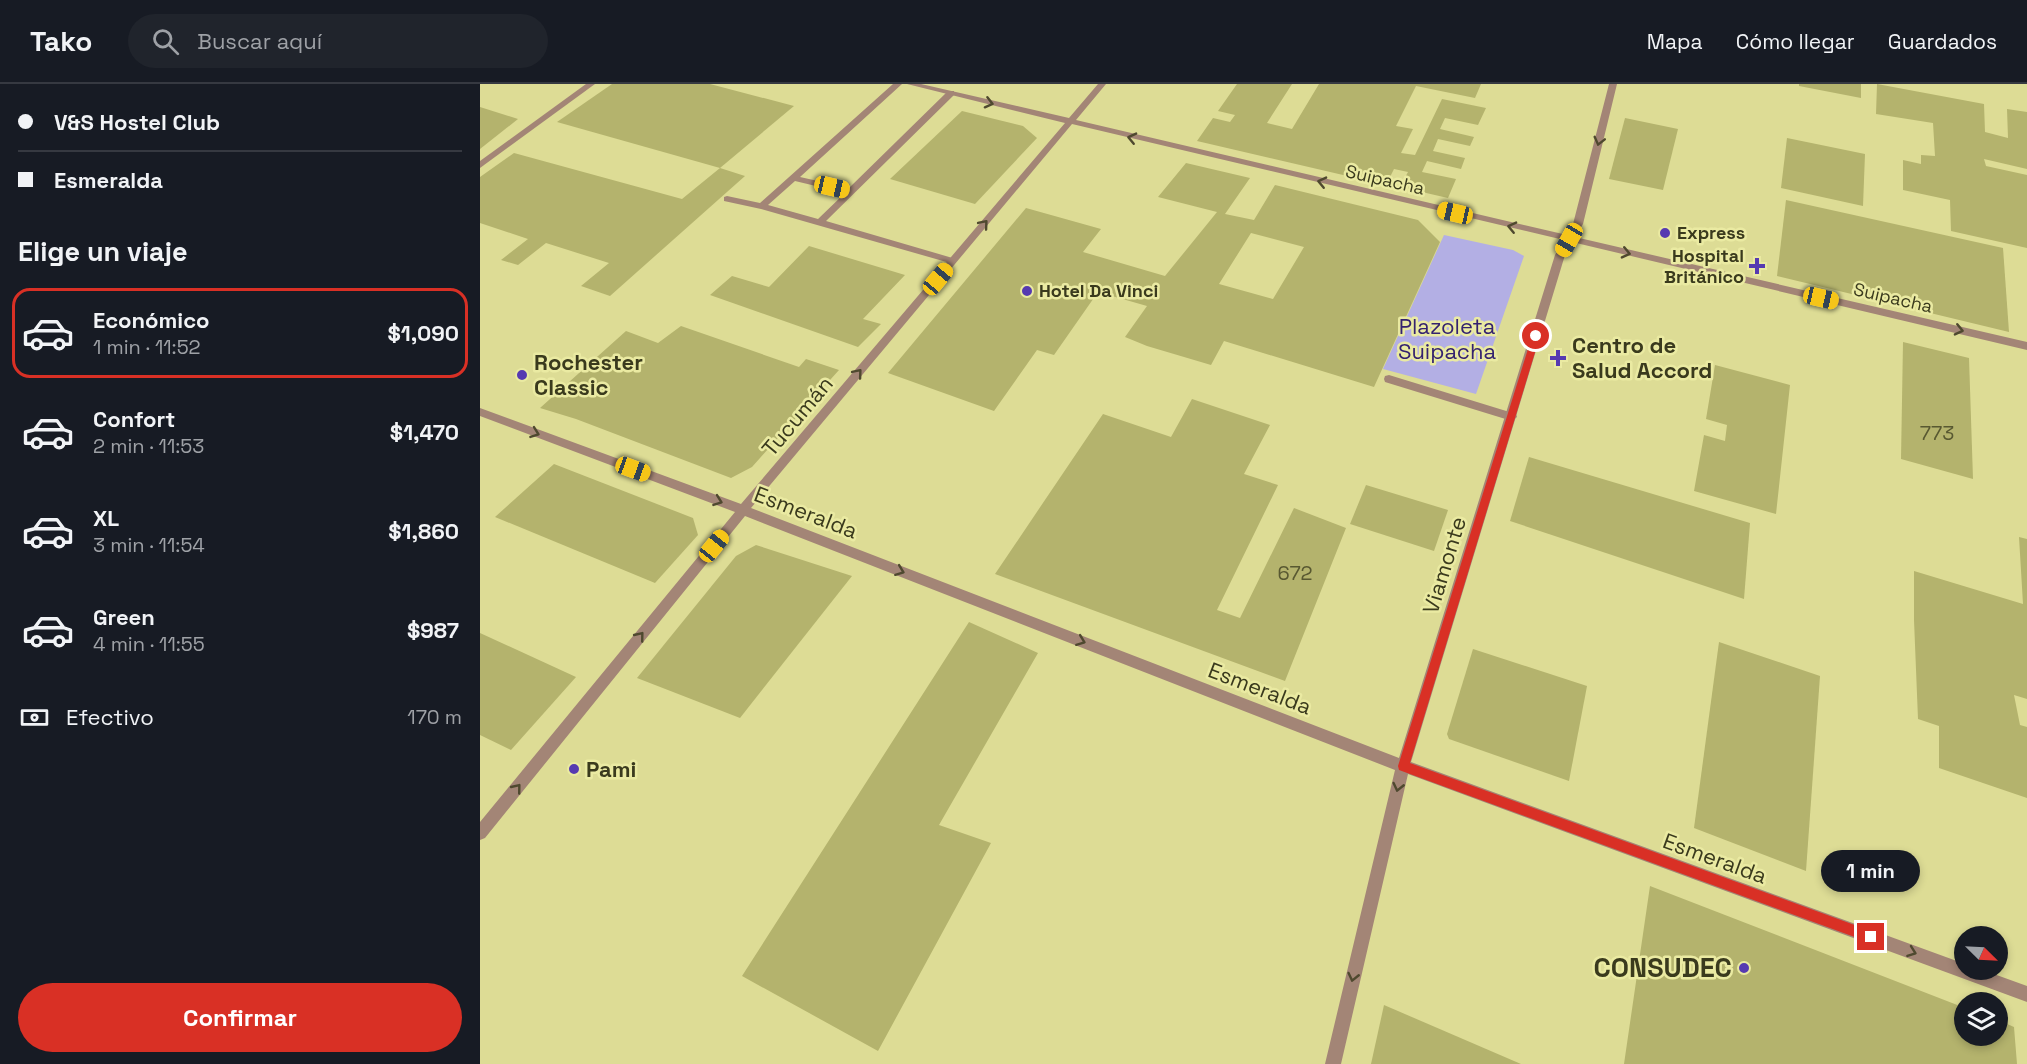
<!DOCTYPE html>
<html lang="es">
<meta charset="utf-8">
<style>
body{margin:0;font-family:"Space Grotesk",sans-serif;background:#20242c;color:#f1f3f6;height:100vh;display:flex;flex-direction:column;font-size:22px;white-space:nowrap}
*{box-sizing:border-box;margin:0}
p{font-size:20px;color:#9ea1a6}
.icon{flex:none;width:33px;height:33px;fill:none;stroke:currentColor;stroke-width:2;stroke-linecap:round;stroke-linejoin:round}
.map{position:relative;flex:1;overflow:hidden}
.details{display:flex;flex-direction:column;background:#171b24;width:480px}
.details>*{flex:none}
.banner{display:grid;align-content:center;height:132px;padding:0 18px;background:#171b24}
.needle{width:39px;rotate:114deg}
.buttons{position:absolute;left:1474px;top:842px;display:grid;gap:12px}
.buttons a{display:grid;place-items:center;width:54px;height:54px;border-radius:50%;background:#171b24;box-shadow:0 3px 9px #0003;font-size:30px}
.end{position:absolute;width:27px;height:27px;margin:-14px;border:8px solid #d93025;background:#fff;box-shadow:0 0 0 3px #fff}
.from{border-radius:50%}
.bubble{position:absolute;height:42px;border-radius:21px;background:#171b24;box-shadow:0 3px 9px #0003;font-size:20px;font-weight:700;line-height:42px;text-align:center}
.car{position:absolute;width:18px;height:36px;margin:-18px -9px;border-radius:8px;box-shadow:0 0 4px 2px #0007;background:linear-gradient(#f5c518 24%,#345 0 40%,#f5c518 0 76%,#345 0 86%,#f5c518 0)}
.banner b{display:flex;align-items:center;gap:21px;height:57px;font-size:22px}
.banner b+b{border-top:2px solid #363941}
.banner i{width:15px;height:15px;background:#f1f3f6}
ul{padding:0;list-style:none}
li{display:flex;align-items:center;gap:18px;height:90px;margin:0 12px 9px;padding:0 6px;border:3px solid transparent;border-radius:18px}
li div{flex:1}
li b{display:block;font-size:22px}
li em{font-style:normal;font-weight:700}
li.on{border-color:#d93025}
li>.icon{width:54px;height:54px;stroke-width:1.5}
h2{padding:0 18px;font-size:27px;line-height:72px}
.pay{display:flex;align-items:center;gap:15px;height:66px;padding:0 18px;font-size:22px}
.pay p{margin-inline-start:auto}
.button{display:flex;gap:12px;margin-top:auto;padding:12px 18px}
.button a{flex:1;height:69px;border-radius:36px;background:#d93025;color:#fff;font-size:24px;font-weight:700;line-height:69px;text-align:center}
header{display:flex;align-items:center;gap:36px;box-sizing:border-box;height:84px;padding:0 30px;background:#171b24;border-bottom:2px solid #363941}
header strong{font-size:28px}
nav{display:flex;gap:33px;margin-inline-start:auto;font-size:21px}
.search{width:420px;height:54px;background:#20242c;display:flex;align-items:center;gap:15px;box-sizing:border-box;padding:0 21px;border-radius:33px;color:#9ea1a6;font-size:22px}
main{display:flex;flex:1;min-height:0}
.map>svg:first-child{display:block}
.green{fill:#b3afe4}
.building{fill:#b4b36d;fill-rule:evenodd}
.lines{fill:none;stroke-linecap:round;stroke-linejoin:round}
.lane{fill:#a38576;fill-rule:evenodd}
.street{fill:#a38576;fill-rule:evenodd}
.oneway{stroke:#4f492f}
.route{fill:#d93025}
.poi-dot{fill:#563ab1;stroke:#eaeaa2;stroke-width:2}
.labels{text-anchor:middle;stroke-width:5;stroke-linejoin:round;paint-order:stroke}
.far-street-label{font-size:18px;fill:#3a3a1d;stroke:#eaeaa2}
.far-poi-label{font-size:18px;font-weight:bold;fill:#3a3a1d;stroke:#eaeaa2;text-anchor:start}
.number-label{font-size:20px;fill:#585831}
.park-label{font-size:22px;fill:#34226f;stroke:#eaeaa2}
.poi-label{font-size:22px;font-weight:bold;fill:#3a3a1d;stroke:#eaeaa2;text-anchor:start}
.street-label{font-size:22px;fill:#3a3a1d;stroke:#eaeaa2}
.near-poi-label{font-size:27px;font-weight:bold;fill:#3a3a1d;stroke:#eaeaa2;text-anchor:end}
</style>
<header>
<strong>Tako</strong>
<div class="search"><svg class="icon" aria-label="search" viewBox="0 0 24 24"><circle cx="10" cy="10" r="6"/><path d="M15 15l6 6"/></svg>Buscar aquí</div>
<nav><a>Mapa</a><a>Cómo llegar</a><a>Guardados</a></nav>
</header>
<main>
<section class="details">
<div class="banner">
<b><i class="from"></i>V&amp;S Hostel Club</b>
<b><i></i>Esmeralda</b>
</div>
<h2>Elige un viaje</h2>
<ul>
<li class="on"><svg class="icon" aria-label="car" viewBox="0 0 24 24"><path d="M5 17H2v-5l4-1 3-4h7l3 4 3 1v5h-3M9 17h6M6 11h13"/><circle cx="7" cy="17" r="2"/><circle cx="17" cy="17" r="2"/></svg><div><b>Económico</b><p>1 min · 11:52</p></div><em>$1,090</em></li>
<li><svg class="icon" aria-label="car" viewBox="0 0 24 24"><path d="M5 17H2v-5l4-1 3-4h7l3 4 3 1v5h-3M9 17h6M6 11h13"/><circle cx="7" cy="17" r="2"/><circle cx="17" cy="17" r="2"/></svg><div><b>Confort</b><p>2 min · 11:53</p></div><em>$1,470</em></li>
<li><svg class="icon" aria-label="car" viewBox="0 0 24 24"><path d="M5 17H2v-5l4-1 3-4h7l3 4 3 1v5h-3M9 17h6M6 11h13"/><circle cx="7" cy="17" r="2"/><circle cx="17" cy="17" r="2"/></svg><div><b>XL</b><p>3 min · 11:54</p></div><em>$1,860</em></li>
<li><svg class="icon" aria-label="car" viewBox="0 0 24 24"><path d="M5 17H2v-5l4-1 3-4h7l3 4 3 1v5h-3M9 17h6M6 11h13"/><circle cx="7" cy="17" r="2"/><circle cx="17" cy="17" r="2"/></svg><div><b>Green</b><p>4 min · 11:55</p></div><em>$987</em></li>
</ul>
<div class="pay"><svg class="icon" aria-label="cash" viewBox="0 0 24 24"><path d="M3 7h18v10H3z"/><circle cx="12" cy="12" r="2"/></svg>Efectivo<p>170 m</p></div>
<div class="button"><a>Confirmar</a></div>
</section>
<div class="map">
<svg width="1547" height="980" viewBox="0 0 1547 980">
<rect width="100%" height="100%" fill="#dddc95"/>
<path class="green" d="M964,151l69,15 11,6 -48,138 -93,-25z"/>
<g class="building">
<path d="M132,0h98l84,22 -74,62 -163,-46z"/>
<path d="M757,0h55l-25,39 25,6 27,-45h162l-6,14 -59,-12 -20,40 17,3 -12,24 14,2 27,-56 44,9 -8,17 -33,-7 -5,11 34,8 -4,9 -32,-7 -5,12 32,7 -4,11 -34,-8 -5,11 34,7 -8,19 -48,-11 8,-15 -14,-3 -8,16 -189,-44 16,-23 17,4 5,-7 -17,-4z"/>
<path d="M1319,0h62v14l-62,-12z"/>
<path d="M1397,0l107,20 1,28 23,6 -1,-29 20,3v57l-43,-10 2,7 41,9v73l-76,-17 -1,-31 -47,-10v-30l18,4v-9l14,1 -2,-33 -57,-9z"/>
<path d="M0,23l38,12 -38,30z"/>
<path d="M482,27l61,15 14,12 -62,66 -85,-25z"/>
<path d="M1145,34l53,11 -15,61 -54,-11z"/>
<path d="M1307,54l78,16 -2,52 -82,-18z"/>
<path d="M34,69l168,46 38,-31 25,8 -135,120 -29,-10 28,-23 -63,-20 -28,22 -17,-5 27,-21 -48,-16v-46z"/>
<path d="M706,79l64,15 -25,36 29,6 21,-35 143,35 22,22 -66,145 -150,-46 -13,24 -64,-19 -22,-9 22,-31 -49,-14 -44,63 -17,-5 -43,61 -106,-38 138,-165 75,21 -18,23 82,24 52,-64 -59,-15zM771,149l53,14 -31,52 -54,-15z"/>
<path d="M1306,116l217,48 6,84 -232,-56z"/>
<path d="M329,162l96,29 -42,44 18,5 -23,23 -148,-52 22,-19 37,11z"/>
<path d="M201,242l118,41 7,-8 33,11 -87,97 -21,11 -155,-59 -36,-11 86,-77 32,12z"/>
<path d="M1423,258l66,16 4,121 -72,-20z"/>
<path d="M1235,281l75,20 -14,129 -82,-23 10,-56 21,6 2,-16 -21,-6z"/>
<path d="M712,315l78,26 -26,49 34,11 -61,125 23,8 54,-110 52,20 -61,153 -290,-107 108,-160 68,23z"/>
<path d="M1049,373l221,66 -6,76 -234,-78z"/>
<path d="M74,380l139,54 5,17 -43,48 -160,-66z"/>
<path d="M886,401l82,25 -14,41 -84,-27z"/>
<path d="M1539,453l8,2v160l-13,-4 6,30 7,2v71l-88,-30v-42l-21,-7 -4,-99v-49l109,33z"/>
<path d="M276,461l96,31 -112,142 -103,-40 99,-122z"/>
<path d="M489,538l69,31 -99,172 52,18 -113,208 -136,-75z"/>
<path d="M0,549l96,44 -65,73 -31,-15z"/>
<path d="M1239,558l101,34 -14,195 -112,-43z"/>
<path d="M993,565l114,37 -18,95 -120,-42 -2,-5z"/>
<path d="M1170,802l315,122v27h33v-15l16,7 3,37h-393z"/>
<path d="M904,921l137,59h-150z"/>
</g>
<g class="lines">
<g class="lane">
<path d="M413,0h9l-102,93 49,11 99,-97h6v4l-128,126 130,38v4h-6l-189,-54 -37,-8v-4l3,-1 33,7zM315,97l50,12 -27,26 -50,-14z"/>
<path d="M909,291l127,39 1,3 -5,4 -127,-39 -1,-3 1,-3z"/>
</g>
<g class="street">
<path d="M106,0h9l-115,84v-7z"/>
<path d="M427,0h14l148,34 29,-34h8l-30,36 491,115 6,-11 36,-140h8l-34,140 -8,13 452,105v8l-455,-108 -7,13 -154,507 554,202v5h15l47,17v16l-619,-228 -67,290h-16l70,-294 -650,-254 -260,322 -5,2v-18l255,-310 -255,-96v-8l261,96 324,-381zM592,40l492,116 -9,15 -156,503 -648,-250z"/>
</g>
</g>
<defs><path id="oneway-chevron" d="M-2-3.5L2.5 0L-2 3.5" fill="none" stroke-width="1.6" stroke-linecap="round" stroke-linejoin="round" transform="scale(1.5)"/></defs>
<g class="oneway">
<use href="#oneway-chevron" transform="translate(509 19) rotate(14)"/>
<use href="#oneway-chevron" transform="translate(652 54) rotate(-167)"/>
<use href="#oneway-chevron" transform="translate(1119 57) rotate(104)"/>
<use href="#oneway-chevron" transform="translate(842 98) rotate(-167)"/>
<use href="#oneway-chevron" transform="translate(504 140) rotate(-50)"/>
<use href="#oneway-chevron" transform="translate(1032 143) rotate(-167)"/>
<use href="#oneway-chevron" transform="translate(1146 169) rotate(13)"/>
<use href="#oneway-chevron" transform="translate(1479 246) rotate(13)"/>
<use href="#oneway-chevron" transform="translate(378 289) rotate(-50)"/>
<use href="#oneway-chevron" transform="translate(55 349) rotate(20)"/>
<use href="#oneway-chevron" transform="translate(238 417) rotate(20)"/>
<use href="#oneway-chevron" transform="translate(420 487) rotate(21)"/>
<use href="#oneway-chevron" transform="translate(160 552) rotate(-51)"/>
<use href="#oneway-chevron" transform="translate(601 557) rotate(21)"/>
<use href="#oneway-chevron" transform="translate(918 703) rotate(103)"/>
<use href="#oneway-chevron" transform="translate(37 704) rotate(-51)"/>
<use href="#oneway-chevron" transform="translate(1432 868) rotate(20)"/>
<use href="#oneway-chevron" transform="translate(873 893) rotate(103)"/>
</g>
<path class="route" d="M1056,249l4,3 -130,427 461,168 6,6 -2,5 -4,1 -472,-173 -1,-4 134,-430z"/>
<g class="poi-dot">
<circle cx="1185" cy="149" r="6"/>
<path d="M1274 173h6v6h6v6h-6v6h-6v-6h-6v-6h6z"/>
<circle cx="547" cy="207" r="6"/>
<path d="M1075 265h6v6h6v6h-6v6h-6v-6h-6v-6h6z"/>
<circle cx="42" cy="291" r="6"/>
<circle cx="94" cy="685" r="6"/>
<circle cx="1264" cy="884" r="6"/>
</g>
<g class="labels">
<g class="far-street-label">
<text transform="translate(905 96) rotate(13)" y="6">Suipacha</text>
<text transform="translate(1413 214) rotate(13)" y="6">Suipacha</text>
</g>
<g class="far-poi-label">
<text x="1197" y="155">Express</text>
<text x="1264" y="178" text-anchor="end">Hospital<tspan x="1264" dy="21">Británico</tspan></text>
<text x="559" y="213">Hotel Da Vinci</text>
</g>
<g class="number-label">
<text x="1457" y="356">773</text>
<text x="815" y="496">672</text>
</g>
<g class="park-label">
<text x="967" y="250">Plazoleta<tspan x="967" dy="25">Suipacha</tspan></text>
</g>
<g class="poi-label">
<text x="1092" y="269">Centro de<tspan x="1092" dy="25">Salud Accord</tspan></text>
<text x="54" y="286">Rochester<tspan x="54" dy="25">Classic</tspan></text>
<text x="106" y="693">Pami</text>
</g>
<g class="street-label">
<text transform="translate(317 332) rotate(-50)" y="8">Tucumán</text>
<text transform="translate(326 428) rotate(21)" y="8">Esmeralda</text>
<text transform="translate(964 481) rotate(-73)" y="8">Viamonte</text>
<text transform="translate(780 604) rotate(21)" y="8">Esmeralda</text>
<text transform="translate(1235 774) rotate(20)" y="8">Esmeralda</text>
</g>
<g class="near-poi-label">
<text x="1252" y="893">CONSUDEC</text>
</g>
</g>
</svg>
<div class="buttons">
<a><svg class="needle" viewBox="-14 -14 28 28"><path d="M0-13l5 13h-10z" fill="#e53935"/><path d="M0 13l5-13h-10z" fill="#9ea1a6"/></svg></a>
<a><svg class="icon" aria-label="layers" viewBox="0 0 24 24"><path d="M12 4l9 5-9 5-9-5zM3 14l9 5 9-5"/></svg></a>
</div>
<i class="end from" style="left:1056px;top:252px"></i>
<i class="end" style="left:1391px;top:853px"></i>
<div class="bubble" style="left:1341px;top:766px;width:99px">1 min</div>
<i class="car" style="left:352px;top:103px;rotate:103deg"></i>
<i class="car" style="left:975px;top:129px;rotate:283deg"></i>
<i class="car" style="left:1089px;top:156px;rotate:210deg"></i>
<i class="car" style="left:458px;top:195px;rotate:40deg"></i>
<i class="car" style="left:1341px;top:214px;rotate:103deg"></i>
<i class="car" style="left:153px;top:385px;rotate:110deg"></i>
<i class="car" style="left:234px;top:462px;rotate:39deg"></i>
</div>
</main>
